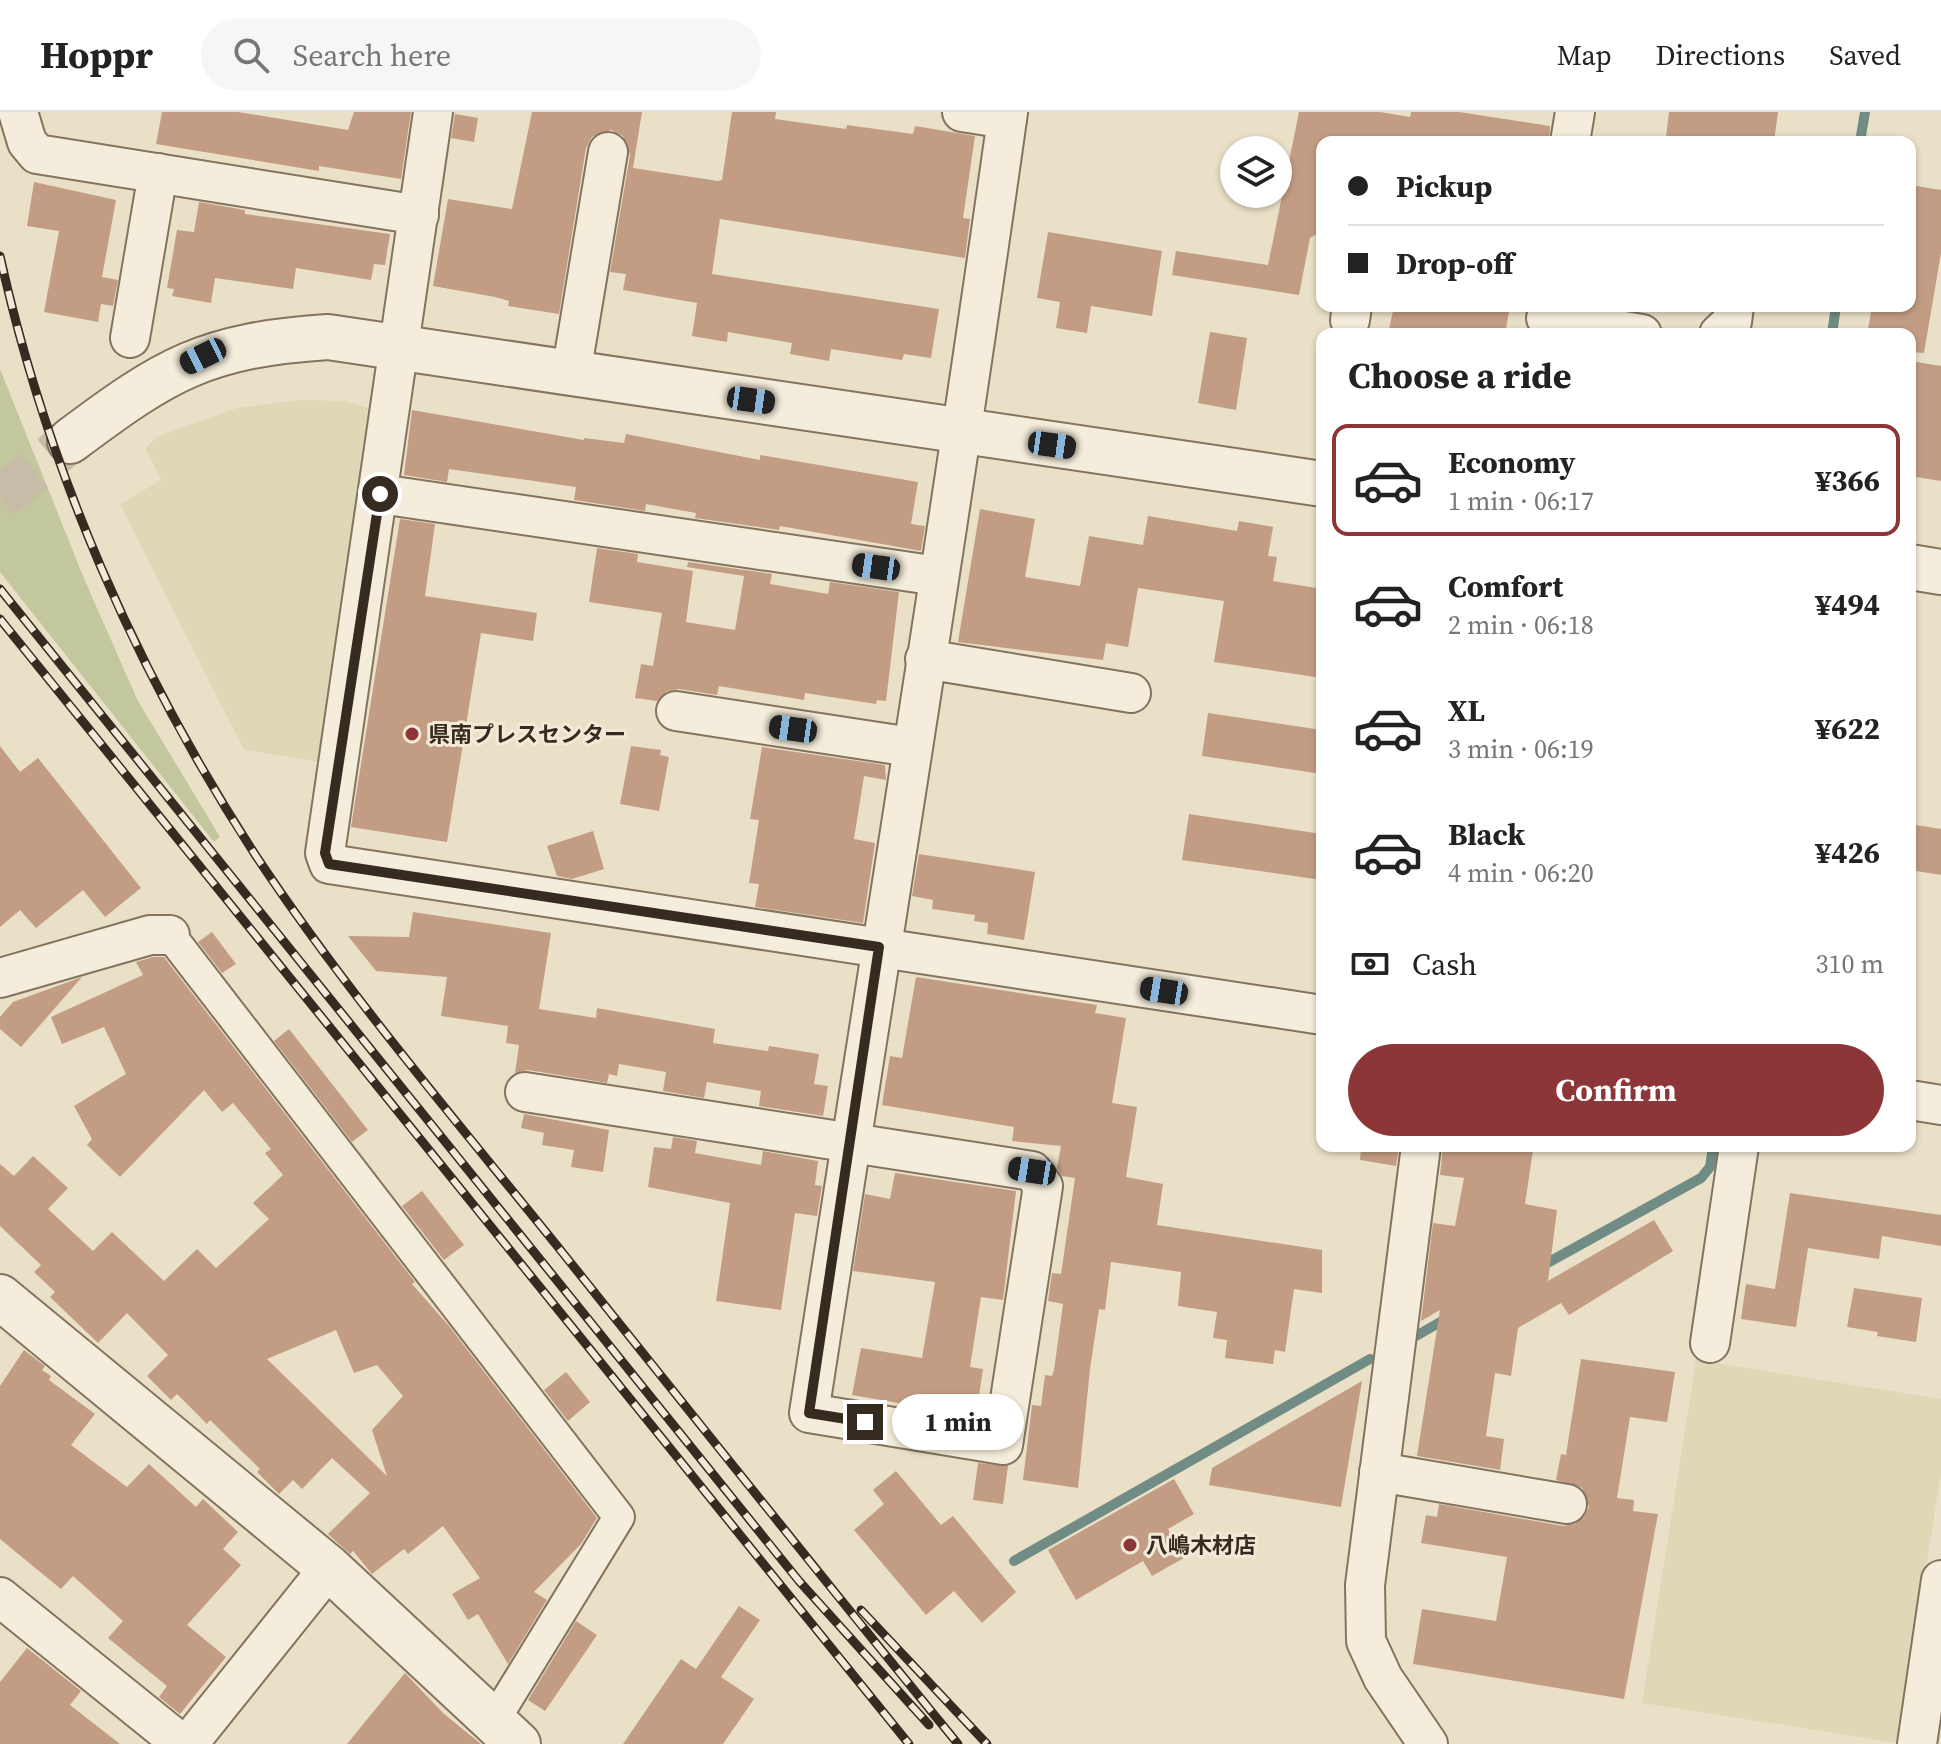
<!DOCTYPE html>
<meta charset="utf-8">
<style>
body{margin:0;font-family:"Source Serif 4","Noto Sans JP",serif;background:#f6f6f6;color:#222;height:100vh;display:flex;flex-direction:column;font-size:30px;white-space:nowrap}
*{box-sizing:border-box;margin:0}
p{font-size:26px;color:#767676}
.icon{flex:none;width:44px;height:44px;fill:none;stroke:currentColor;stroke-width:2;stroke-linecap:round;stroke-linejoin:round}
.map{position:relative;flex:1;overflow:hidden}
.panel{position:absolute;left:1316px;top:216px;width:600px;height:824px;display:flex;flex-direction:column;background:#fff;border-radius:16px;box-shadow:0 2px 6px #0004}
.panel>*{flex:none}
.guide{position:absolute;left:1316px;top:24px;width:600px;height:176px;border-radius:16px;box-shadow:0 2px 6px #0004;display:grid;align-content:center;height:176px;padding:0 32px;background:#fff}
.controls{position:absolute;left:1220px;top:24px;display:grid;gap:16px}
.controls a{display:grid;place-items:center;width:72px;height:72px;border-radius:50%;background:#fff;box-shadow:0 2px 6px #0004;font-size:40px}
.end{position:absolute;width:36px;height:36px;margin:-18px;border:10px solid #362b21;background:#fff;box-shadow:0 0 0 4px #fff}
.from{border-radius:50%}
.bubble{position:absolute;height:56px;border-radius:28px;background:#fff;box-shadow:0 2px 6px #0004;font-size:26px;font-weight:700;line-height:56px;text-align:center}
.car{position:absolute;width:24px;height:48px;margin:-24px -12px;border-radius:10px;box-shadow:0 0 6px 2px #0007;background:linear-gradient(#222 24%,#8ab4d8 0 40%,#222 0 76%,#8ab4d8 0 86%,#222 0)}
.guide b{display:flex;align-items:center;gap:28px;height:76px;font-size:30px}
.guide b+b{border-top:2px solid #e0e0e0}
.guide i{width:20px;height:20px;background:#222}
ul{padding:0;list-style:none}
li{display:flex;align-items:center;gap:24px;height:112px;margin:0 16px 12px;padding:0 16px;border:4px solid transparent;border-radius:16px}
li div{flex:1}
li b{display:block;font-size:30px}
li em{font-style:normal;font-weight:700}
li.current{border-color:#8c3637}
li>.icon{width:72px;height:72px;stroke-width:1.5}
h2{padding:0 32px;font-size:36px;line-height:96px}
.pay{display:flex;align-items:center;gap:20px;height:88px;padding:0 32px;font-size:30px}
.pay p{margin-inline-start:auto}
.button{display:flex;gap:16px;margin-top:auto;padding:16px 32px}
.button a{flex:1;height:92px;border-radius:48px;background:#8c3637;color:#fff;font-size:32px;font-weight:700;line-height:92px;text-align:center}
header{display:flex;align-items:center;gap:48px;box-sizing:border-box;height:112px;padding:0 40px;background:#fff;border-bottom:2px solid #e0e0e0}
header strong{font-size:38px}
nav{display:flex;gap:44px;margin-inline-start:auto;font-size:28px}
.search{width:560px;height:72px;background:#f6f6f6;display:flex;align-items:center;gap:20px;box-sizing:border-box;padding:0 28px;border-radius:44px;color:#767676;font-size:30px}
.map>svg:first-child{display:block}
.farmland{fill:#ded8b7}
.green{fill:#c2c79d}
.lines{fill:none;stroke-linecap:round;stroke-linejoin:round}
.stream{stroke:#708c85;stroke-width:10}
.building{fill:#c39d83;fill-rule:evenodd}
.tertiary-tunnel{stroke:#c6bca7;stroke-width:44;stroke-dasharray:44 22;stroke-linecap:butt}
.pedestrian-casing{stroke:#84735f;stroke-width:34}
.minor-casing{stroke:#84735f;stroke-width:42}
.tertiary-casing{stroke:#84735f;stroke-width:48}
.pedestrian{stroke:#f5eddb;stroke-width:30}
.minor{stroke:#f5eddb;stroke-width:38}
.tertiary{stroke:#f5eddb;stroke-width:44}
.rail-casing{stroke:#362b21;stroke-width:9}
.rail{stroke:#f2ead7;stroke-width:6;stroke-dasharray:18;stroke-linecap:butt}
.route{stroke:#362b21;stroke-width:10}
.poi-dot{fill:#8c3637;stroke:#f2ead7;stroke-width:3}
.labels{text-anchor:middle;stroke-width:6;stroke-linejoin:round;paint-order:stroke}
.poi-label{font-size:22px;font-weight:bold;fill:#362b21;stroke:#f2ead7;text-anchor:start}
</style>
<header>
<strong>Hoppr</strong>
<div class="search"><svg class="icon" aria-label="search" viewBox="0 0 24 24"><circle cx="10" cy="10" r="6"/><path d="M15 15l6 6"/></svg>Search here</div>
<nav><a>Map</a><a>Directions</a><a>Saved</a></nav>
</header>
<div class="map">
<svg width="1941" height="1632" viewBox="0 0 1941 1632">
<rect width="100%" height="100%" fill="#eae0c8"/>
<g class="farmland">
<path d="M298,288l47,1 33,10 -52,352 -82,-13 -124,-246 41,-24 -16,-32 13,-12 79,-28z"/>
<path d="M1696,1248l245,39v75l-43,269 -256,-40z"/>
</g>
<path class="green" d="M0,257l85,212 53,120 82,136 -6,5 -214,-270z"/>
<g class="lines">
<g class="stream">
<path d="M1860,30l5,-30"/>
<path d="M1832,222l4,-28"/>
<path d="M1540,1155l161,-89 9,-11 3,-21"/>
<path d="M1416,1224l33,-19"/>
<path d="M1014,1449l356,-202"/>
</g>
</g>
<g class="building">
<path d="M162,0h76l110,18 6,-18h57l-10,67 -82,-13v5l-163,-27z"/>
<path d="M532,0h110l-9,56 85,13 4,-1 10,-68h44l-1,7 71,10 1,-4 66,9 2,-8 60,10 -12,82 7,1 -5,39 -245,-39 -8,55 227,35 -8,49 -27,-4 -2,6 -71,-11 -2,12 -39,-7 2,-11 -64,-11 -1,10 -35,-6 5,-33 -74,-13 3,-16 -16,-2 20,-117 -7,-19 -12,-6 -19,7 -6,11 -27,166 -51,-8 1,-5 -14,-4 -62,-11 15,-87 64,10z"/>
<path d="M1299,0h81l30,5 1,-5h48l91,14 -1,16h-227v89l-12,7 -11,57 -127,-20 4,-24 92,14z"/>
<path d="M1669,0h109l-4,30h-73l-35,-5z"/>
<path d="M455,2l23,4 -4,24 -23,-4z"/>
<path d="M34,70l82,18 -14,77 16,3 -5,26 -12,-2 -3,18 -54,-10 15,-81 -32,-5z"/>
<path d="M1910,73l31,5v63l-17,100 -14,-1v-18l-42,-5 4,-23h38z"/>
<path d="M199,90l46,8v4l145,20 -5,31 -11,-1 -3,16 -75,-12 -3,21 -78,-11 -4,25 -39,-7 2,-7 -7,-1 10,-58 17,2z"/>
<path d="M1048,120l114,19 -10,65 -61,-10 -4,27 -31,-5 4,-26 -23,-4z"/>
<path d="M1394,194h116l-5,28 -33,-5 -1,5h-83z"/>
<path d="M1210,220l37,6 -11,72 -38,-7z"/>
<path d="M1910,249l31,5v115l-31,-5z"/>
<path d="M412,298l172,30v-2l40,5 2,-9 134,26v-5l158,27 -7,42 14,2 -4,25 -141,-25 -1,4 -84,-12 1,-5 -50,-9 -1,7 -71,-11 2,-13 -127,-18 -2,13 -43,-7z"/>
<path d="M980,397l55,10 -10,58 55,9 9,-50 54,9 5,-29 89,15 2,-10 34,6 -5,29 9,1 -4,24 49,8v89l-108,-16 10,-61 -86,-13 -10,59 -22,-4 -3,17 -145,-18z"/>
<path d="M400,407l35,5 -10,72 112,17 -4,28 -52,-8 -34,209 -96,-15z"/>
<path d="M597,436l41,6 -1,8 56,9 -7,51 49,8 9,-54 -57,-9 1,-5 84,12 -2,10 58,10 2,-12 69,10 -13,109 -9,-1 -1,4 -71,-11 -1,7 -85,-14 -2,9 -38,-6 -12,2 -10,10 -22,-3 6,-34 12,2 9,-53 -73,-11z"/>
<path d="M1208,601l114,17v44l-120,-18z"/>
<path d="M0,634l20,26 18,-14 103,130 -36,29 -22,-27 -47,38 -16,-18 -20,17z"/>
<path d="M631,634l30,4 -1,5 9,2 -10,54 -39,-7z"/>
<path d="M762,635l123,18 1,15 -22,-4 -10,63 21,4 -12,80 -108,-16 4,-23 -10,-1 10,-63 -9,-1z"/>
<path d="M1189,702l133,20v46l-140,-20z"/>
<path d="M1910,712l31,5v46l-31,-5z"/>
<path d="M593,719l11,38 -32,10 -15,-3 -10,-30z"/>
<path d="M919,742l116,18 -11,68 -37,-6 1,-11 -14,-2 1,-6 -43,-6 1,-9 -21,-4z"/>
<path d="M413,800l138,21 -12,76 57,9 1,-10 118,21 -2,14 55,8 1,-5 50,8 -5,30 14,2 -5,30 -64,-10 2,-15 -54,-9 -3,16 -41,-7 3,-19 -47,-8 -2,12 -8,-2 -2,9 -79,-13 -13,3 4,-28 -13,-2 2,-17 -67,-10 6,-39 -71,-6 -28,-35 61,1z"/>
<path d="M212,820l24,32 -14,9 -24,-31z"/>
<path d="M153,845h11l251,325 -3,2 37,42 148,192 -16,26 -47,48 13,8 -39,64 -30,-50 -10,6 -16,-26 28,-16 -37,-52 -35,28 -4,-5 -32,25 -19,-23 -3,3 -22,-20 42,-41 -38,-35 -30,31 -9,-9 -14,14 -22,-22 3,-3 -50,-49 -3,4 -30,-30 -6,6 -24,-24 21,-21 -41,-42 -29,30 -48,-46 5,-5 -21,-20 7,-7 -41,-39v-62l14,12 19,-20 35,32 -20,21 45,42 19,-19 52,49 33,-32 19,19 53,-49 -16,-16 30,-28 -18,-22 6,-4 -38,-46 -11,9 -18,-22 -84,87 -33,-32 5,-6 -18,-33 52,-32 -22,-47 -42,17 -11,-27 92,-42 -7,-13zM336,1218l18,43 23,-8 26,31 -31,34 15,46 -120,-117z"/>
<path d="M82,865l-61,70 -21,-18v-12l13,-15z"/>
<path d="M916,865l181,28 -2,8 31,5 -14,85 25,4 -11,70 37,7 -6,41 165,25v43l-28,-4 -9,63 -10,-2 -2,14 -48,-6 2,-18 -14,-2 4,-26 -39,-6 3,-34 -70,-10 -6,48 -6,-1 -9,60 -12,119 -55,-8 9,-75 9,1 4,-31 7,1 2,-6 9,-66 -15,-3 4,-28 9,1 14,-96 -13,-2 -5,-8 4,-22 -49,-5 2,-14 -132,-22 8,-49 12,2z"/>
<path d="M289,917l79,101 -16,12 -78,-101z"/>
<path d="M524,1002l85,16 -6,42 -32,-5 3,-17 -32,-5 2,-12 -23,-5z"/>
<path d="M673,1025l24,4 -2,12 66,12 2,-14 55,10 -3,24 7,1 -5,30 -22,-3 -14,97 -65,-9 14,-98 -82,-16 6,-40 17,2z"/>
<path d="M1361,1034h38l-3,20 -36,-6z"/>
<path d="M1443,1034l90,4 -8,54 32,6 -9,71 106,-61 19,31 -104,64 -8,-12 -43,25 -7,48 -16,-3 -9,63 18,3 -4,31 -83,-14 23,-146 -19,11 12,-98 22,3 9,-48 -24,-3z"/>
<path d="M895,1061l121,18 -13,109 -22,-3 -11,70 13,2 -5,34 -55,-8 -2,12 -69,-12 9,-47 61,10 13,-76 -82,-11 12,-77 25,5z"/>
<path d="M422,1079l42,54 -20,15 -42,-54z"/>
<path d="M1790,1081l151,22v31l-59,-10 -3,23 -71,-11 -12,79 -55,-8 5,-35 29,5z"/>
<path d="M1854,1176l68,10 -6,44 -39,-6 1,-4 -31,-5z"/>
<path d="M24,1238l21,16 -3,4 9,6 -2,4 46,34 -24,31 56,42 22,-23 47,43 7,-8 35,33 -15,17 18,16 -54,60 39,32 -46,57 -21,-17 8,-11 -59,-48 15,-17 -50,-45 -12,13 -61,-50v-153z"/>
<path d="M1581,1247l94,13 -8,50 -37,-5 -13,81 17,2 -1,11 25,3 -34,185 -211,-35 9,-55 74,12 11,-64 -86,-14 5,-28 11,2 2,-13 124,22 12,-2 9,-7 5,-10 -7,-19 -26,-8 5,-26 5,1z"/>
<path d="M566,1260l24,30 -22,19 -24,-31z"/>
<path d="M1362,1269l-21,126 -132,-22 3,-17z"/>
<path d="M978,1351l30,3 -5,38 -30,-4z"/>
<path d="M896,1359l45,54 12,-9 63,76 -34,31 -28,-32 -28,24 -72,-85 30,-26 -11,-14z"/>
<path d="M1174,1367l20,35 -26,15 16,29 -32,18 -9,-15 -67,39 -28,-50z"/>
<path d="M739,1494l21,14 -39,57 33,22 -31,45h-100l58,-85 15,10z"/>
<path d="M576,1509l21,14 -52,76 -17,-11z"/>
<path d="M27,1536l54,43 -11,14 50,39h-120v-62z"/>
<path d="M405,1561l38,40 38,31h-134z"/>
</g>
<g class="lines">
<path class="tertiary-tunnel" d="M0,386l70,-57"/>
<g class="pedestrian-casing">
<path id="pedestrian" d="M170,823l449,582 -124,202"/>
</g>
<g class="minor-casing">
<g id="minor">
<path d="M18,0l9,30 10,12 382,61"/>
<path d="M433,0l-108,741 4,11 993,151"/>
<path d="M962,0l45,7"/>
<path d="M1570,30l5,-30"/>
<path d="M1546,206l96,16"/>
<path d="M1350,208l2,-14"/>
<path d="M1719,222l13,-12 2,-16"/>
<path d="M130,226l28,-165"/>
<path d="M571,262l37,-222"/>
<path d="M380,382l558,82"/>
<path d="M925,547l206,34"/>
<path d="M676,599l235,36"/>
<path d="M0,866l150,-43h20"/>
<path d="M525,980l507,79 11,15 -40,259 -194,-32c67,-434 138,-867 199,-1301"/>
<path d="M1910,988l31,5"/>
<path d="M1421,1034l-56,439 1,56 17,37 45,66"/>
<path d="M1710,1231l29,-197"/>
<path d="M1379,1360l188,32"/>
<path d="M0,1485l182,147"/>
<path d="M188,1632l141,-176"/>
<path d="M1917,1632l24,-164"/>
</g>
</g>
<g class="tertiary-casing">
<g id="tertiary">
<path d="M70,329c96,-72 135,-96 258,-104l994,147"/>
<path d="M1910,455l31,5"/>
<path d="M0,1185l329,271 189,176"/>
</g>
</g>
<use href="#pedestrian" class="pedestrian"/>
<use href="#minor" class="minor"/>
<use href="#tertiary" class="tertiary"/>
<g class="rail-casing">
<g id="rail">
<path d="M0,144c47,213 137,417 256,600 91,137 199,263 302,391 133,166 265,332 400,497"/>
<path d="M0,477l799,992 130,144"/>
<path d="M0,507l909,1125"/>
<path d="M861,1498l126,134"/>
</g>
</g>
<use href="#rail" class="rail"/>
</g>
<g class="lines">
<path class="route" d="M380,382l-55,359 4,11 550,83 -70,466 56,9"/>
</g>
<g class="poi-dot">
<circle cx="412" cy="622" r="8"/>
<circle cx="1130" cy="1433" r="8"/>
</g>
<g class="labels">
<g class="poi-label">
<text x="428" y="630">県南プレスセンター</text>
<text x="1146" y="1441">八嶋木材店</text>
</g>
</g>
</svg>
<div class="controls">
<a><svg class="icon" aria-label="layers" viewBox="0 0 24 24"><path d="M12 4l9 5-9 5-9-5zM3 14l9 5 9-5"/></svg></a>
</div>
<i class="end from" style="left:380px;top:382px"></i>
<i class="end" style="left:865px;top:1310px"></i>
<div class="bubble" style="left:892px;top:1282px;width:132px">1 min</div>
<i class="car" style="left:203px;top:244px;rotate:244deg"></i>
<i class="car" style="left:751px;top:288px;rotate:98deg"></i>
<i class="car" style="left:1052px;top:333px;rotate:98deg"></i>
<i class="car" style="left:876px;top:455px;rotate:278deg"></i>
<i class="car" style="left:793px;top:617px;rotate:278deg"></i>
<i class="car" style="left:1164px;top:879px;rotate:279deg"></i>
<i class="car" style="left:1032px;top:1059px;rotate:279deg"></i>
<div class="guide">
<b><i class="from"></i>Pickup</b>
<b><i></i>Drop-off</b>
</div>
<section class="panel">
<h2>Choose a ride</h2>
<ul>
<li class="current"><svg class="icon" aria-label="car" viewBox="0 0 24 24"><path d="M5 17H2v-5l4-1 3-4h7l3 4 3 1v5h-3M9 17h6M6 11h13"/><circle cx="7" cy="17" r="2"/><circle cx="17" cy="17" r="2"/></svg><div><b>Economy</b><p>1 min · 06:17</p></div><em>¥366</em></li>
<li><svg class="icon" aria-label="car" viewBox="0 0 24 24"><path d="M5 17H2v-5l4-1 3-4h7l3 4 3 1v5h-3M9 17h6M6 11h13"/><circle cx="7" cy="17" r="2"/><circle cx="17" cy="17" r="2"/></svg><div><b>Comfort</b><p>2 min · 06:18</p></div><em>¥494</em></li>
<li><svg class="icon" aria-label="car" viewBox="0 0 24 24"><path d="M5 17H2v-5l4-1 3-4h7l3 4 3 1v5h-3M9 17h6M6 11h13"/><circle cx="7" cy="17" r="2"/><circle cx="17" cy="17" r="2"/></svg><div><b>XL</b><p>3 min · 06:19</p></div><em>¥622</em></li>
<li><svg class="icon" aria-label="car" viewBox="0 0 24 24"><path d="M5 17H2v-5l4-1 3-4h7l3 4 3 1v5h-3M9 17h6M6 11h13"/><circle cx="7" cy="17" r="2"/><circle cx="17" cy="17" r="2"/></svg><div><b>Black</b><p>4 min · 06:20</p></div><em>¥426</em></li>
</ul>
<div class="pay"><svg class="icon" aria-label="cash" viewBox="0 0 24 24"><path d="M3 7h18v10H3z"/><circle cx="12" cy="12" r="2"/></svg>Cash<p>310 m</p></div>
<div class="button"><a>Confirm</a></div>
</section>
</div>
